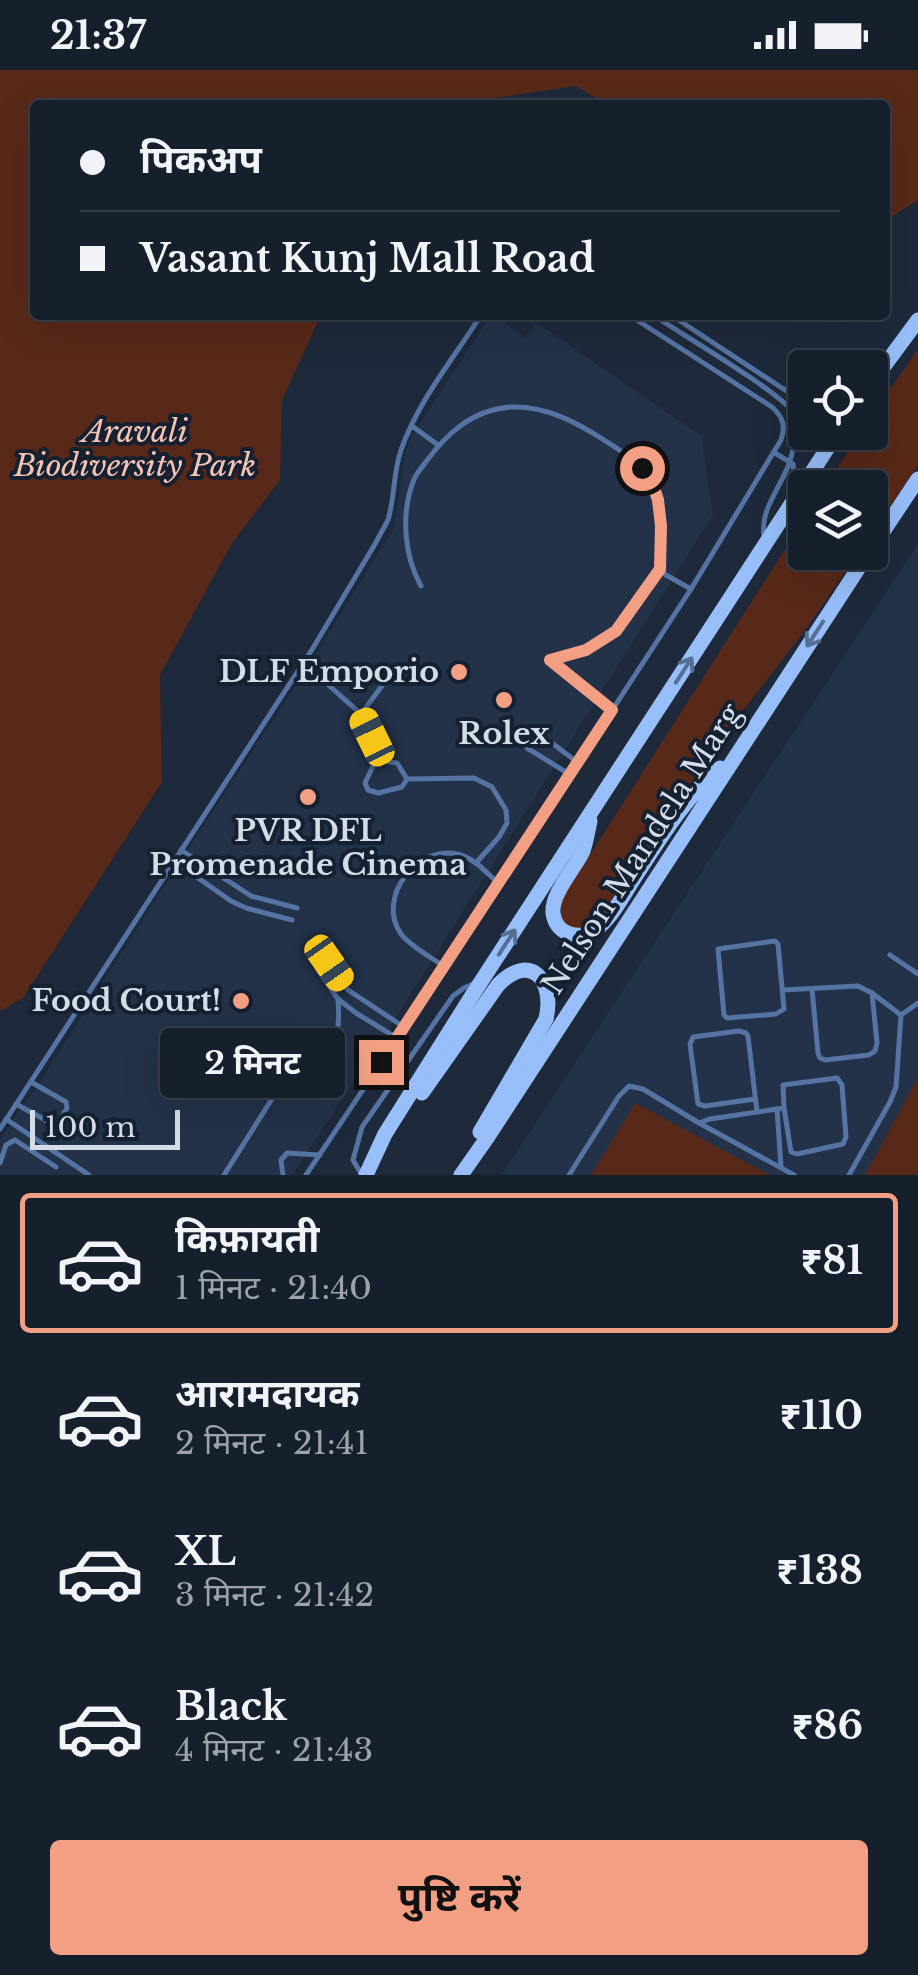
<!DOCTYPE html>
<html lang="hi">
<meta charset="utf-8">
<style>
body{margin:0;font-family:"Libre Baskerville","Noto Sans Devanagari",serif;background:#232c38;color:#f1f3f6;height:100vh;display:flex;flex-direction:column;font-size:38px;white-space:nowrap}
*{box-sizing:border-box;margin:0}
p{font-size:32px;color:#9ea2a9}
.icon{flex:none;width:55px;height:55px;fill:none;stroke:currentColor;stroke-width:2;stroke-linecap:round;stroke-linejoin:round}
.map{position:relative;height:1105px;overflow:hidden}
.sheet{display:flex;flex-direction:column;background:#161f2c;flex:1}
.sheet>*{flex:none}
.top-card{position:absolute;left:30px;top:30px;width:860px;height:220px;border-radius:10px;box-shadow:0 10px 40px #0002,0 0 0 2px #353d48;display:grid;align-content:center;height:220px;padding:0 50px;background:#161f2c}
.tools{position:absolute;left:788px;top:280px;display:grid;gap:20px}
.tools a{display:grid;place-items:center;width:100px;height:100px;border-radius:10px;background:#161f2c;box-shadow:0 10px 40px #0002,0 0 0 2px #353d48;font-size:50px}
.scale{position:absolute;left:30px;bottom:25px;width:150px;box-sizing:border-box;padding-left:10px;border:5px solid #d4dce8;border-top:0;font-size:28px;line-height:35px;white-space:nowrap;color:#d4dce8;-webkit-text-stroke:8px #152030;paint-order:stroke}
.end{position:absolute;width:45px;height:45px;margin:-22px;border:12px solid #f39f83;background:#111;box-shadow:0 0 0 5px #111}
.from{border-radius:50%}
.bubble{position:absolute;height:70px;border-radius:10px;background:#161f2c;box-shadow:0 10px 40px #0002,0 0 0 2px #353d48;font-size:32px;font-weight:700;line-height:70px;text-align:center}
.car{position:absolute;width:30px;height:60px;margin:-30px -15px;border-radius:12px;box-shadow:0 0 8px 2px #0007;background:linear-gradient(#f5c518 24%,#345 0 40%,#f5c518 0 76%,#345 0 86%,#f5c518 0)}
.top-card b{display:flex;align-items:center;gap:35px;height:95px;font-size:38px}
.top-card b+b{border-top:2px solid #353d48}
.top-card i{width:25px;height:25px;background:#f1f3f6}
ul{padding:18px 0 0;list-style:none}
li{display:flex;align-items:center;gap:30px;height:140px;margin:0 20px 15px;padding:0 30px;border:5px solid transparent;border-radius:10px}
li div{flex:1}
li b{display:block;font-size:38px}
li em{font-style:normal;font-weight:700}
li.active{border-color:#f39f83}
li>.icon{width:90px;height:90px;stroke-width:1.5}
.primary-button{display:flex;gap:20px;margin-top:auto;padding:20px 50px}
.primary-button a{flex:1;height:115px;border-radius:10px;background:#f39f83;color:#111;font-size:40px;font-weight:700;line-height:115px;text-align:center}
.status{display:flex;justify-content:space-between;align-items:center;height:70px;padding:0 50px;background:#161f2c;direction:ltr}
.status svg{height:28px;fill:currentColor}
.map>svg:first-child{display:block}
.built{fill:#233249}
.green{fill:#582919}
.lines{fill:none;stroke-linecap:round;stroke-linejoin:round}
.lane{stroke:#5574a3;stroke-width:5}
.primary{stroke:#98bffa;stroke-width:15}
.oneway{stroke:#567095}
.route{stroke:#f39f83;stroke-width:12}
.poi-dot{fill:#f39f83;stroke:#152030;stroke-width:4}
.labels{text-anchor:middle;stroke-width:8;stroke-linejoin:round;paint-order:stroke}
.park-label{font-size:30px;font-style:italic;fill:#f6c4b4;stroke:#152030}
.poi-label{font-size:30px;font-weight:bold;fill:#d4dce8;stroke:#152030;text-anchor:end}
.street-label{font-size:30px;fill:#d4dce8;stroke:#152030}
</style>
<div class="status"><b>21:37</b><svg viewBox="0 0 49 12"><path d="M0 12V9h3v3zM5 12V6h3v6zM10 12V3h3v9zM15 12V0h3v12zM26 1h20v11H26zM47 4h2v5h-2z"/></svg></div>
<div class="map">
<svg width="918" height="1105" viewBox="0 0 918 1105">
<rect width="100%" height="100%" fill="#1e293b"/>
<g class="built">
<path d="M491,245h4l31,23 10,-16 165,114 12,79 -325,515 -96,145h-292v-36l46,-66 134,-212 119,-180 95,-153 10,-71 7,-20z"/>
<path d="M918,474v631h-417z"/>
</g>
<g class="green">
<path d="M0,0h918v130l-33,21v-116h-277l-32,-19 -109,16 -3,3h-429v210h286l-39,85 -2,80 -48,63 -72,132 2,107 -139,216 -23,13z"/>
<path d="M918,279v116l-48,70v-47l-45,-1 35,-54 10,-1v-15z"/>
<path d="M805,448v34l53,1 -52,76 -80,104 -125,182c-22,22 -50,16 -38,-18z"/>
<path d="M918,1007v98h-53z"/>
<path d="M635,1033l135,72h-179z"/>
</g>
<g class="lines">
<g class="lane">
<path d="M653,245c22,15 132,80 139,97 7,16 2,36 -3,52 -9,24 -29,46 -25,72"/>
<path d="M671,245l111,73 12,7h11"/>
<path d="M412,356l26,19"/>
<path d="M775,383l18,11 3,25"/>
<path d="M421,516c-17,-30 -20,-72 -8,-104 2,-7 8,-13 12,-19 22,-30 48,-54 87,-56 34,-1 64,15 92,33 19,12 40,25 50,46 11,27 4,56 6,83l6,6 25,14"/>
<path d="M325,612l36,32 23,47"/>
<path d="M612,641l-62,-50 36,-10 30,-20 43,-60"/>
<path d="M361,644l35,-47"/>
<path d="M569,704l-42,-26 -5,-7 7,-10h7l41,31"/>
<path d="M407,709l-10,-16 -13,-2 -10,3 -9,19 3,7 10,3 24,-6 5,-8 67,-1 18,9 14,23 1,13 -8,14 -23,26"/>
<path d="M181,780l70,46 46,12"/>
<path d="M174,791l57,40 15,7 46,12"/>
<path d="M775,871l3,3 6,65 -8,5 -49,4 -3,-3 -6,-66z"/>
<path d="M890,885l28,19"/>
<path d="M329,893l19,27 56,37"/>
<path d="M445,897c-14,-10 -34,-20 -44,-33 -26,-37 18,-92 60,-79 15,5 26,18 38,29"/>
<path d="M318,900l20,29 18,14 41,25"/>
<path d="M812,919l6,64 2,5 5,2 44,-5 6,-4 2,-8 -5,-50"/>
<path d="M783,920l75,-4 14,7 29,22 -5,72 -6,15 -41,73"/>
<path d="M901,945l17,-12"/>
<path d="M755,1029l-50,7 -7,-2 -8,-60 3,-7 46,-6 7,2 2,3 9,76"/>
<path d="M16,1034l35,19h7l9,-15 -1,-6 -35,-20"/>
<path d="M777,1039l7,-1 7,44 6,2 46,-10 3,-7 -4,-52 -5,-7 -54,7 1,23"/>
<path d="M6,1049l83,56"/>
<path d="M699,1053l11,-4 67,-10 4,58"/>
<path d="M0,1059l313,-481 62,-104 13,-24c7,-23 5,-47 13,-70 17,-49 53,-92 80,-135"/>
<path d="M0,1093l6,-18 9,-5 41,27"/>
<path d="M224,1105l58,-92c9,-8 19,-11 30,-17 27,-14 28,-39 26,-67"/>
<path d="M283,1105l-2,-15 6,-7 33,2"/>
<path d="M306,1105l139,-208 246,-378 90,-149c5,-14 2,-23 -9,-33l-143,-92"/>
<path d="M362,1105l-9,-15 9,-33 91,-131 11,-8 11,-5"/>
<path d="M569,1105l50,-79 10,-10 14,3 56,34 95,52"/>
</g>
<g class="primary">
<path d="M870,315l48,-65"/>
<path d="M870,481l48,-72"/>
<path d="M590,751c-2,10 -4,21 -7,30 -8,17 -32,43 -30,62 3,24 30,28 46,14 15,-13 25,-33 36,-50 24,-37 50,-80 85,-109"/>
<path d="M422,1023l76,-108c33,-34 57,-4 48,34l-66,113"/>
<path d="M366,1105l19,-41 88,-140 365,-562"/>
<path d="M461,1105l26,-37 382,-586"/>
</g>
</g>
<defs><path id="oneway-shaft" d="M-6 0H5M1.5-3L5.5 0L1.5 3" fill="none" stroke-width="1.6" stroke-linecap="round" stroke-linejoin="round" transform="scale(2.5)"/></defs>
<g class="oneway">
<use href="#oneway-shaft" transform="translate(815 564) rotate(123)"/>
<use href="#oneway-shaft" transform="translate(684 600) rotate(-57)"/>
<use href="#oneway-shaft" transform="translate(507 872) rotate(-57)"/>
</g>
<g class="lines">
<path class="route" d="M381,992l231,-352 -62,-50 36,-10 30,-19 44,-62 1,-43 -3,-26 -4,-12 -12,-20"/>
</g>
<g class="poi-dot">
<circle cx="459" cy="602" r="10"/>
<circle cx="504" cy="630" r="10"/>
<circle cx="308" cy="727" r="10"/>
<circle cx="241" cy="931" r="10"/>
</g>
<g class="labels">
<g class="park-label">
<text x="135" y="372">Aravali<tspan x="135" dy="34">Biodiversity Park</tspan></text>
</g>
<g class="poi-label">
<text x="439" y="612">DLF Emporio</text>
<text x="504" y="674" text-anchor="middle">Rolex</text>
<text x="308" y="771" text-anchor="middle">PVR DFL<tspan x="308" dy="34">Promenade Cinema</tspan></text>
<text x="221" y="941">Food Court!</text>
</g>
<g class="street-label">
<text transform="translate(642 779) rotate(-57)" y="10">Nelson Mandela Marg</text>
</g>
</g>
</svg>
<div class="tools">
<a><svg class="icon" aria-label="locate" viewBox="0 0 24 24"><circle cx="12" cy="12" r="6"/><path d="M12 2v4M12 18v4M2 12h4M18 12h4"/></svg></a>
<a><svg class="icon" aria-label="layers" viewBox="0 0 24 24"><path d="M12 4l9 5-9 5-9-5zM3 14l9 5 9-5"/></svg></a>
</div>
<div class="scale">100 m</div>
<i class="end from" style="left:642px;top:398px"></i>
<i class="end" style="left:381px;top:992px"></i>
<div class="bubble" style="left:160px;top:958px;width:185px">2 मिनट</div>
<i class="car" style="left:372px;top:667px;rotate:334deg"></i>
<i class="car" style="left:329px;top:893px;rotate:145deg"></i>
<div class="top-card">
<b><i class="from"></i>पिकअप</b>
<b><i></i>Vasant Kunj Mall Road</b>
</div>
</div>
<section class="sheet">
<ul>
<li class="active"><svg class="icon" aria-label="car" viewBox="0 0 24 24"><path d="M5 17H2v-5l4-1 3-4h7l3 4 3 1v5h-3M9 17h6M6 11h13"/><circle cx="7" cy="17" r="2"/><circle cx="17" cy="17" r="2"/></svg><div><b>किफ़ायती</b><p>1 मिनट · 21:40</p></div><em>₹81</em></li>
<li><svg class="icon" aria-label="car" viewBox="0 0 24 24"><path d="M5 17H2v-5l4-1 3-4h7l3 4 3 1v5h-3M9 17h6M6 11h13"/><circle cx="7" cy="17" r="2"/><circle cx="17" cy="17" r="2"/></svg><div><b>आरामदायक</b><p>2 मिनट · 21:41</p></div><em>₹110</em></li>
<li><svg class="icon" aria-label="car" viewBox="0 0 24 24"><path d="M5 17H2v-5l4-1 3-4h7l3 4 3 1v5h-3M9 17h6M6 11h13"/><circle cx="7" cy="17" r="2"/><circle cx="17" cy="17" r="2"/></svg><div><b>XL</b><p>3 मिनट · 21:42</p></div><em>₹138</em></li>
<li><svg class="icon" aria-label="car" viewBox="0 0 24 24"><path d="M5 17H2v-5l4-1 3-4h7l3 4 3 1v5h-3M9 17h6M6 11h13"/><circle cx="7" cy="17" r="2"/><circle cx="17" cy="17" r="2"/></svg><div><b>Black</b><p>4 मिनट · 21:43</p></div><em>₹86</em></li>
</ul>
<div class="primary-button"><a>पुष्टि करें</a></div>
</section>
